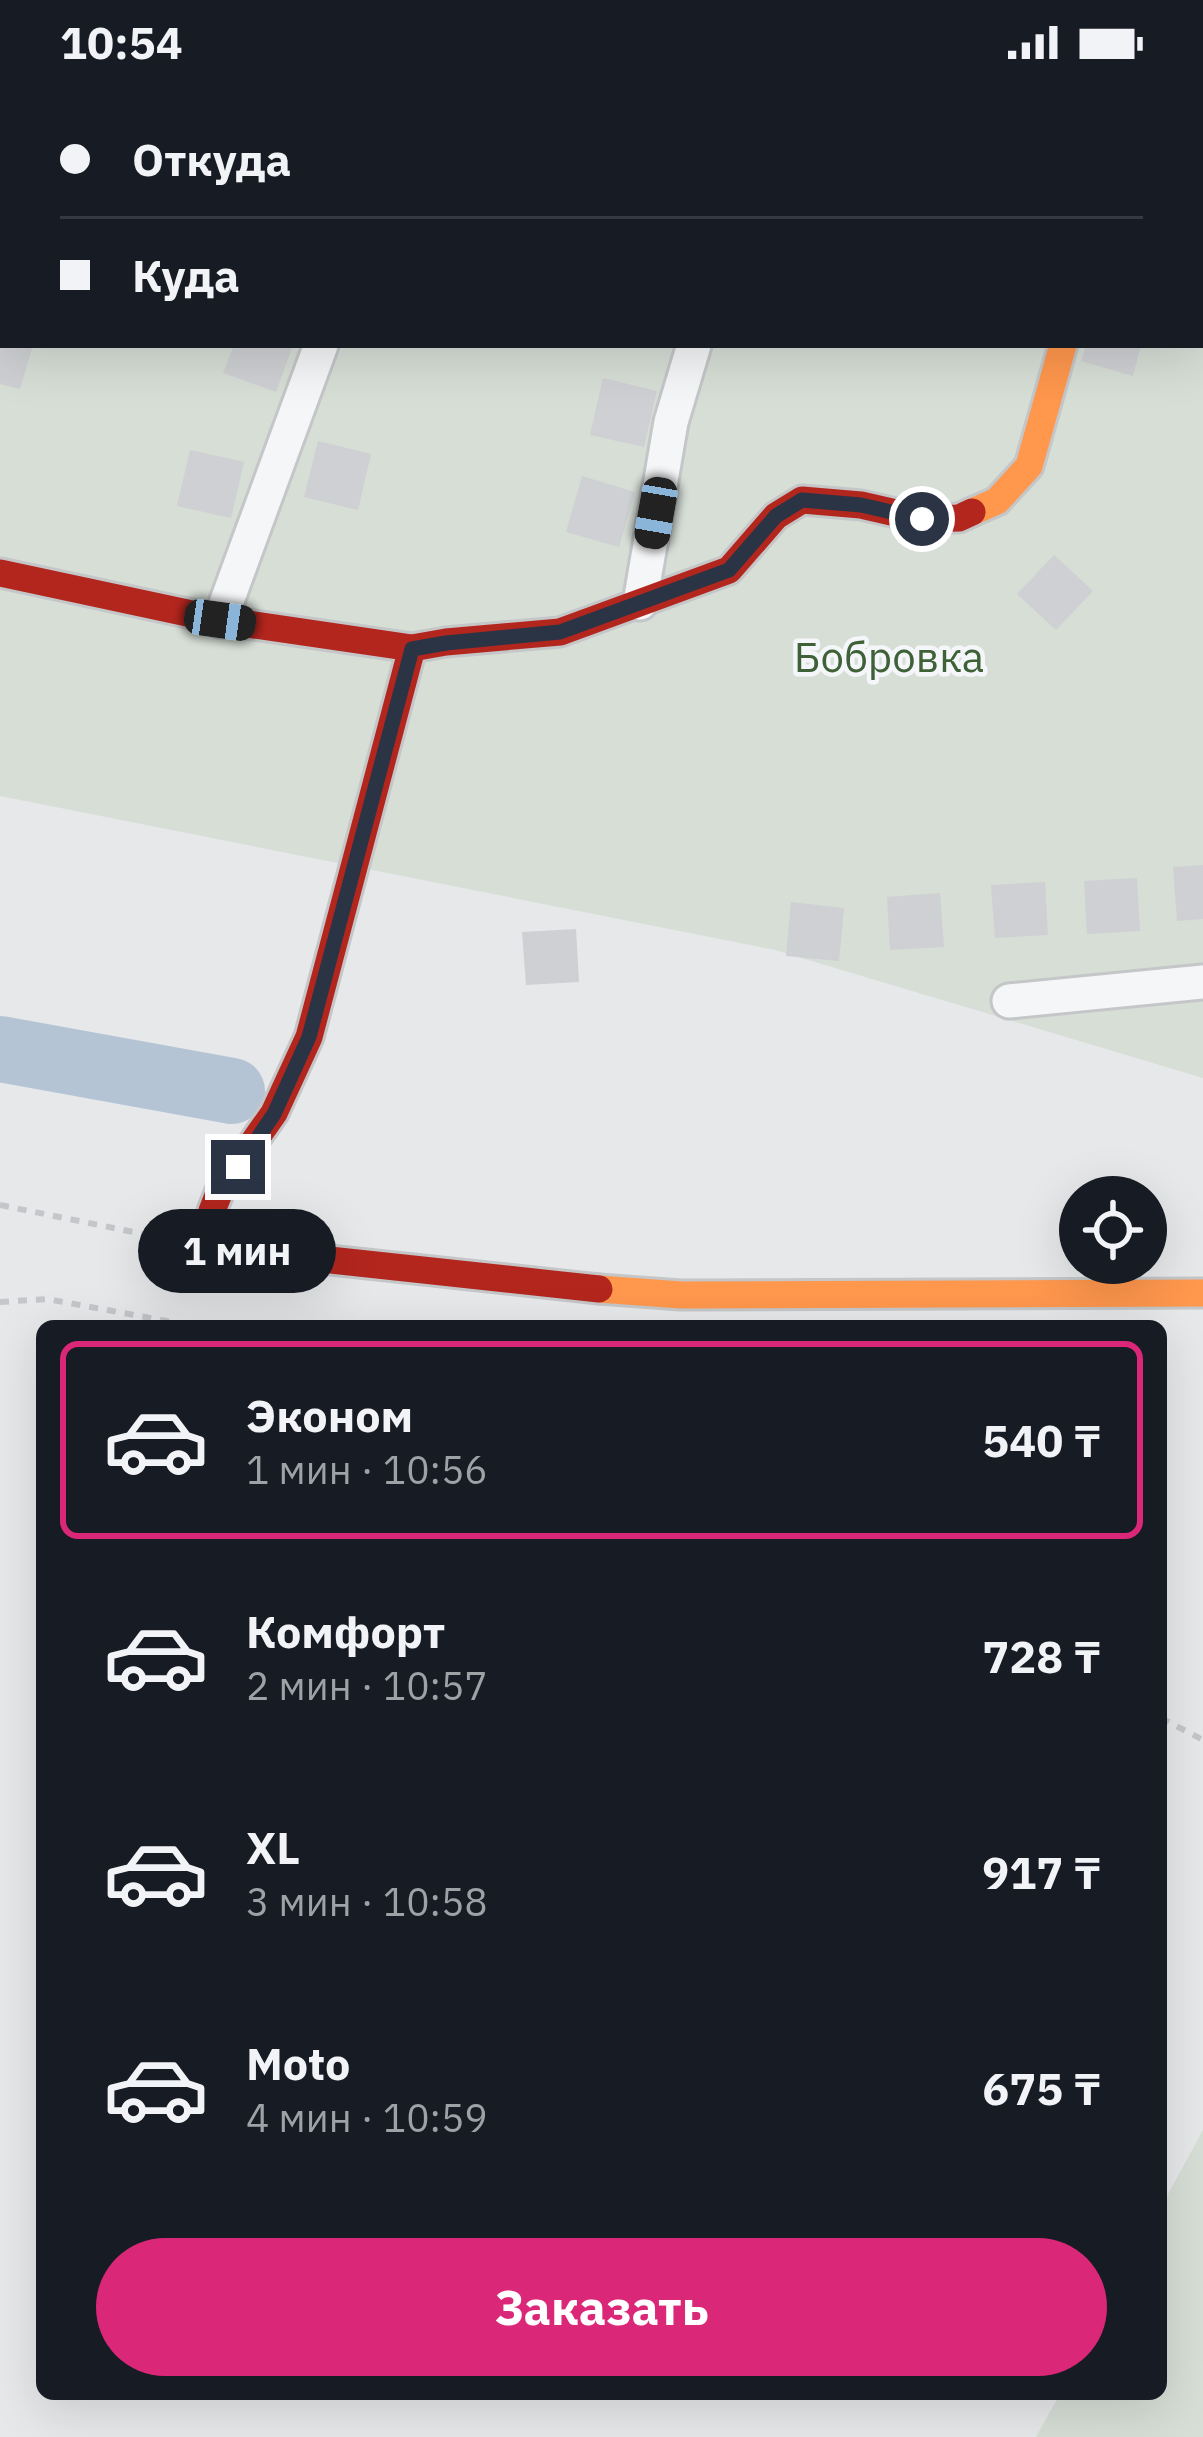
<!DOCTYPE html>
<html lang="ru">
<meta charset="utf-8">
<style>
body{margin:0;font-family:"IBM Plex Sans",sans-serif;background:#20242c;color:#f1f3f6;height:100vh;display:flex;flex-direction:column;font-size:45px;white-space:nowrap}
*{box-sizing:border-box;margin:0}
p{font-size:39px;color:#9ea1a6}
.icon{flex:none;width:66px;height:66px;fill:none;stroke:currentColor;stroke-width:2;stroke-linecap:round;stroke-linejoin:round}
.map{position:relative;flex:1;overflow:hidden}
.panel{position:absolute;left:36px;top:1236px;width:1131px;height:1080px;display:flex;flex-direction:column;background:#171b24;border-radius:18px;box-shadow:0 12px 48px #0002}
.panel>*{flex:none}
.banner{position:absolute;left:0px;top:0px;width:1203px;height:264px;box-shadow:0 12px 48px #0002;display:grid;align-content:center;height:264px;padding:0 60px;background:#171b24}
.fabs{position:absolute;left:1059px;top:1092px;display:grid;gap:24px}
.fabs a{display:grid;place-items:center;width:108px;height:108px;border-radius:50%;background:#171b24;box-shadow:0 12px 48px #0002;font-size:60px}
.end{position:absolute;width:54px;height:54px;margin:-27px;border:15px solid #2b3445;background:#fff;box-shadow:0 0 0 6px #fff}
.from{border-radius:50%}
.bubble{position:absolute;height:84px;border-radius:42px;background:#171b24;box-shadow:0 12px 48px #0002;font-size:39px;font-weight:700;line-height:84px;text-align:center}
.car{position:absolute;width:36px;height:72px;margin:-36px -18px;border-radius:15px;box-shadow:0 0 9px 3px #0007;background:linear-gradient(#222 24%,#8ab4d8 0 40%,#222 0 76%,#8ab4d8 0 86%,#222 0)}
.banner b{display:flex;align-items:center;gap:42px;height:114px;font-size:45px}
.banner b+b{border-top:3px solid #363941}
.banner i{width:30px;height:30px;background:#f1f3f6}
ul{padding:21px 0 0;list-style:none}
li{display:flex;align-items:center;gap:36px;height:198px;margin:0 24px 18px;padding:0 36px;border:6px solid transparent;border-radius:18px}
li div{flex:1}
li b{display:block;font-size:45px}
li em{font-style:normal;font-weight:700}
li.on{border-color:#db2777}
li>.icon{width:108px;height:108px;stroke-width:1.5}
.button{display:flex;gap:24px;margin-top:auto;padding:24px 60px}
.button a{flex:1;height:138px;border-radius:72px;background:#db2777;color:#fff;font-size:48px;font-weight:700;line-height:138px;text-align:center}
.status{display:flex;justify-content:space-between;align-items:center;height:84px;padding:0 60px;background:#171b24;direction:ltr}
.status svg{height:33px;fill:currentColor}
.map>svg:first-child{display:block}
.green{fill:#d6ded6;fill-rule:evenodd}
.lines{fill:none;stroke-linecap:round;stroke-linejoin:round}
.river{stroke:#b4c4d5;stroke-width:66}
.building{fill:#ced0d3}
.street-casing{stroke:#c4c6c8;stroke-width:39}
.slow-casing{stroke:#c4c6c8;stroke-width:33}
.jam-casing{stroke:#c4c6c8;stroke-width:33}
.path{stroke:#c5c6ca;stroke-width:6;stroke-dasharray:9 9;stroke-linecap:butt}
.street{stroke:#f5f6f7;stroke-width:33}
.slow{stroke:#ff974d;stroke-width:27}
.jam{stroke:#b3261e;stroke-width:27}
.route{stroke:#2b3445;stroke-width:15}
.labels{text-anchor:middle;stroke-width:9;stroke-linejoin:round;paint-order:stroke}
.park-label{font-size:42px;fill:#3f6138;stroke:#f4f6f9}
</style>
<div class="status"><b>10:54</b><svg viewBox="0 0 49 12"><path d="M0 12V9h3v3zM5 12V6h3v6zM10 12V3h3v9zM15 12V0h3v12zM26 1h20v11H26zM47 4h2v5h-2z"/></svg></div>
<div class="map">
<svg width="1203" height="2353" viewBox="0 0 1203 2353">
<rect width="100%" height="100%" fill="#e6e8ea"/>
<g class="green">
<path d="M0,0h1203v994l-428,-128 -775,-154zM3,3h1197v258h-1197z"/>
<path d="M1203,2046v307h-167l24,-43h101v-187z"/>
</g>
<g class="lines">
<path class="river" d="M0,965l232,42"/>
</g>
<g class="building">
<path d="M0,261h33l-13,44 -20,-5z"/>
<path d="M234,261h59l-17,47 -53,-19z"/>
<path d="M1086,261h55l-8,31 -52,-15z"/>
<path d="M603,294l54,13 -13,56 -54,-12z"/>
<path d="M318,357l53,13 -13,56 -54,-13z"/>
<path d="M190,366l54,12 -13,56 -54,-12z"/>
<path d="M582,392l53,16 -16,55 -53,-15z"/>
<path d="M1054,471l39,36 -37,39 -39,-36z"/>
<path d="M1203,781v54l-26,2 -4,-54z"/>
<path d="M1137,794l3,53 -53,3 -3,-53z"/>
<path d="M1045,798l3,53 -53,3 -4,-53z"/>
<path d="M940,809l4,54 -54,3 -3,-53z"/>
<path d="M791,818l53,6 -5,53 -53,-5z"/>
<path d="M576,845l3,53 -53,3 -4,-53z"/>
</g>
<g class="lines">
<g class="street-casing">
<g id="street">
<path d="M18,3v-3"/>
<path d="M402,3l1,-3"/>
<path d="M771,3l1,-3"/>
<path d="M1136,3l1,-3"/>
<path d="M0,63l3,-10"/>
<path d="M640,519l31,-181 23,-77"/>
<path d="M220,536l101,-275"/>
<path d="M1009,917l194,-19"/>
</g>
</g>
<g class="slow-casing">
<g id="slow">
<path d="M972,428l25,-11 32,-35 34,-121"/>
<path d="M599,1205l82,6 522,-2"/>
</g>
</g>
<g class="jam-casing">
<g id="jam">
<path d="M0,489l220,47 192,28 34,-6 114,-10 169,-62 47,-54 26,-16 59,5 61,14 37,-1 13,-6"/>
<path d="M412,564l-103,389 -35,76 -53,75 -9,23 -2,36 389,42"/>
</g>
</g>
<g class="path">
<path d="M0,1121l173,35"/>
<path d="M0,1218l47,-3 147,27"/>
<path d="M1161,1634l42,22"/>
</g>
<use href="#street" class="street"/>
<use href="#slow" class="slow"/>
<use href="#jam" class="jam"/>
</g>
<g class="lines">
<path class="route" d="M238,1083l36,-53 35,-77 103,-388 34,-6 114,-11 169,-62 47,-54 26,-16 59,5 61,14"/>
</g>
<g class="labels">
<g class="park-label">
<text x="889" y="588">Бобровка</text>
</g>
</g>
</svg>
<div class="fabs">
<a><svg class="icon" aria-label="locate" viewBox="0 0 24 24"><circle cx="12" cy="12" r="6"/><path d="M12 2v4M12 18v4M2 12h4M18 12h4"/></svg></a>
</div>
<i class="end from" style="left:922px;top:435px"></i>
<i class="end" style="left:238px;top:1083px"></i>
<div class="bubble" style="left:138px;top:1125px;width:198px">1 мин</div>
<i class="car" style="left:656px;top:429px;rotate:190deg"></i>
<i class="car" style="left:220px;top:536px;rotate:98deg"></i>
<div class="banner">
<b><i class="from"></i>Откуда</b>
<b><i></i>Куда</b>
</div>
<section class="panel">
<ul>
<li class="on"><svg class="icon" aria-label="car" viewBox="0 0 24 24"><path d="M5 17H2v-5l4-1 3-4h7l3 4 3 1v5h-3M9 17h6M6 11h13"/><circle cx="7" cy="17" r="2"/><circle cx="17" cy="17" r="2"/></svg><div><b>Эконом</b><p>1 мин · 10:56</p></div><em>540 ₸</em></li>
<li><svg class="icon" aria-label="car" viewBox="0 0 24 24"><path d="M5 17H2v-5l4-1 3-4h7l3 4 3 1v5h-3M9 17h6M6 11h13"/><circle cx="7" cy="17" r="2"/><circle cx="17" cy="17" r="2"/></svg><div><b>Комфорт</b><p>2 мин · 10:57</p></div><em>728 ₸</em></li>
<li><svg class="icon" aria-label="car" viewBox="0 0 24 24"><path d="M5 17H2v-5l4-1 3-4h7l3 4 3 1v5h-3M9 17h6M6 11h13"/><circle cx="7" cy="17" r="2"/><circle cx="17" cy="17" r="2"/></svg><div><b>XL</b><p>3 мин · 10:58</p></div><em>917 ₸</em></li>
<li><svg class="icon" aria-label="car" viewBox="0 0 24 24"><path d="M5 17H2v-5l4-1 3-4h7l3 4 3 1v5h-3M9 17h6M6 11h13"/><circle cx="7" cy="17" r="2"/><circle cx="17" cy="17" r="2"/></svg><div><b>Moto</b><p>4 мин · 10:59</p></div><em>675 ₸</em></li>
</ul>
<div class="button"><a>Заказать</a></div>
</section>
</div>
